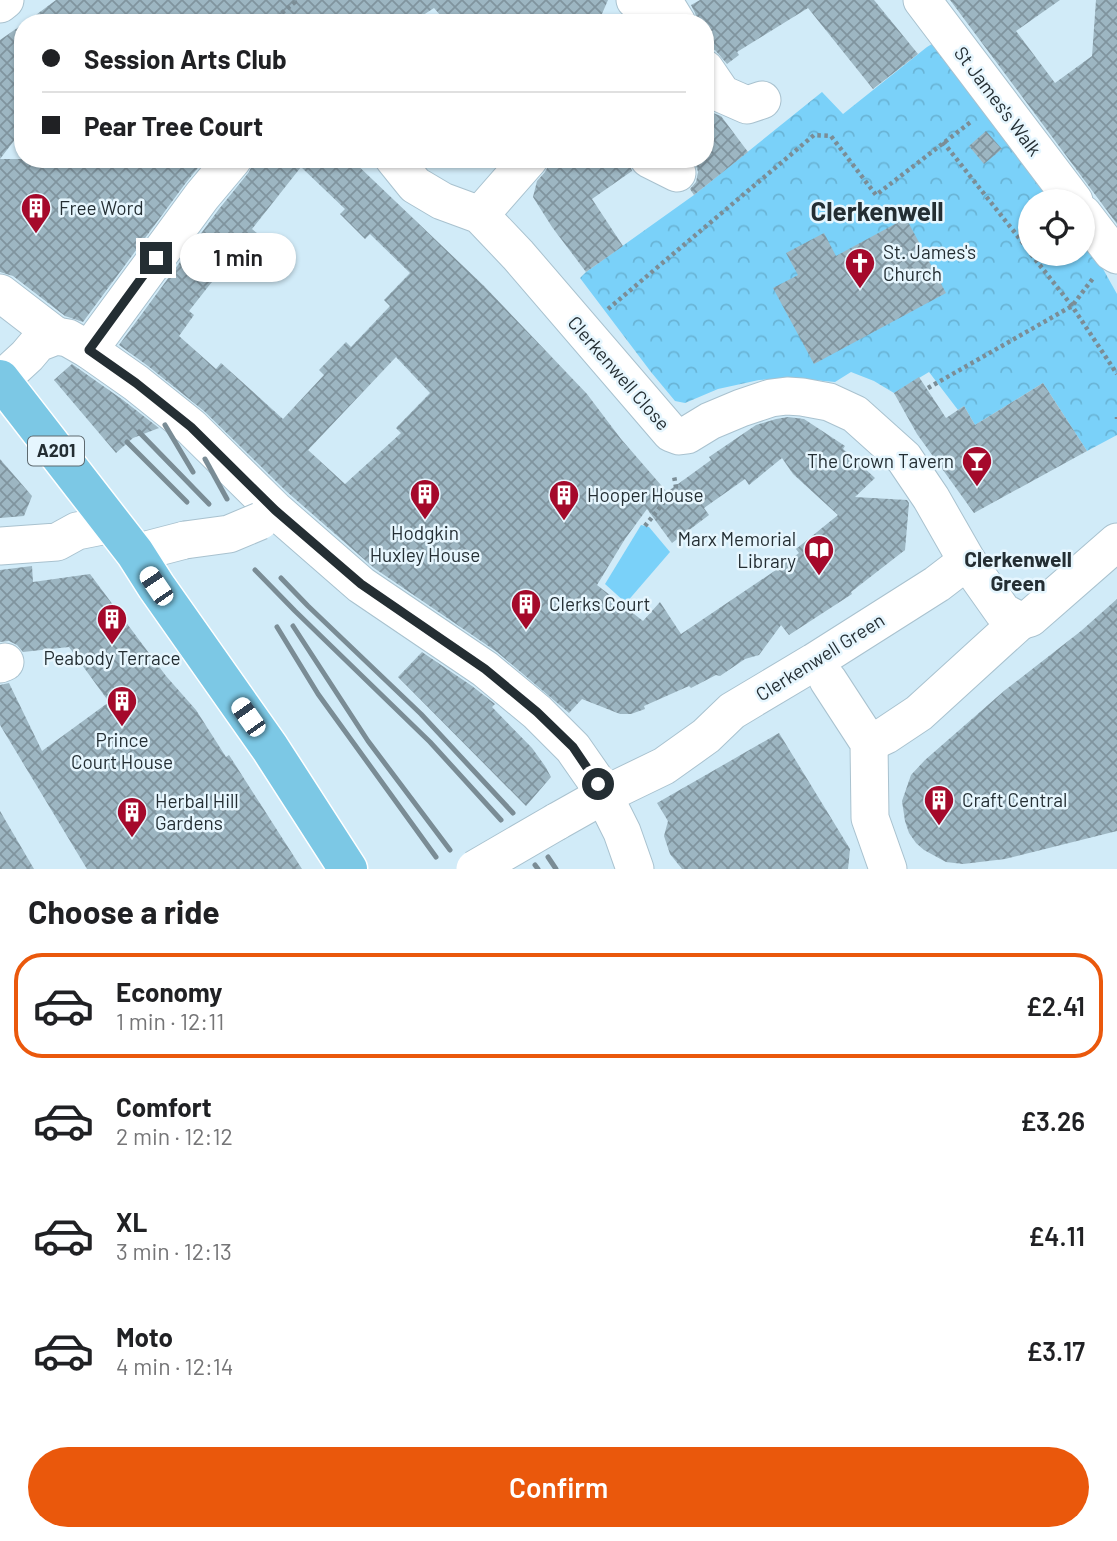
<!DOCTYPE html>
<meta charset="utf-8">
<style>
body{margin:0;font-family:Barlow,sans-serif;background:#f6f6f6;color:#202124;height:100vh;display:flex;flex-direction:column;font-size:26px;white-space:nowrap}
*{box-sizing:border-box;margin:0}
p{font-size:23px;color:#757577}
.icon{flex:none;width:38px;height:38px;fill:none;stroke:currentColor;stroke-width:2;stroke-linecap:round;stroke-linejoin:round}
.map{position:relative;height:869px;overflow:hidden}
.side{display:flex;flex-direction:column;background:#fff;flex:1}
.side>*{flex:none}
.guide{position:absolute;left:14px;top:14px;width:700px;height:154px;border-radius:28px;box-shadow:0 2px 5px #0004;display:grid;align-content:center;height:154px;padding:0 28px;background:#fff}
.tools{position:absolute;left:1018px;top:189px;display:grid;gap:14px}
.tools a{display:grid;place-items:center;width:77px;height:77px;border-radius:50%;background:#fff;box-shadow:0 2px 5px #0004;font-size:35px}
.end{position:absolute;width:32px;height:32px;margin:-16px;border:9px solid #242e33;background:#fff;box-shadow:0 0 0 4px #fff}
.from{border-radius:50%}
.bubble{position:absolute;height:49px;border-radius:24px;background:#fff;box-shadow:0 2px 5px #0004;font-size:23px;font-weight:600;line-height:49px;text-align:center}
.car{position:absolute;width:21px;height:42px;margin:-21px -10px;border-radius:9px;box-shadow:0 0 5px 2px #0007;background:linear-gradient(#fff 24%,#345 0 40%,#fff 0 76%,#345 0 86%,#fff 0)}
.guide b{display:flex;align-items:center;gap:24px;height:66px;font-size:26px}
.guide b+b{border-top:2px solid #e0e0e0}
.guide i{width:18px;height:18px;background:#202124}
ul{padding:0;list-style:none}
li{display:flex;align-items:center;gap:21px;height:105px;margin:0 14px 10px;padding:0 14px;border:4px solid transparent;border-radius:28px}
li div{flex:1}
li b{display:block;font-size:26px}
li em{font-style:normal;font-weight:600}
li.on{border-color:#ea580c}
li>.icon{width:63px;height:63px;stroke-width:1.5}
h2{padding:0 28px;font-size:32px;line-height:84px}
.button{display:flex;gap:14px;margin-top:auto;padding:14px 28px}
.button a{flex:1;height:80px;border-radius:42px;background:#ea580c;color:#fff;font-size:28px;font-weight:600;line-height:80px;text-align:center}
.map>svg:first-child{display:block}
.forest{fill:url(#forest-crowns)}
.garden{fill:#7ad1f9}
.building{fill:url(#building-cross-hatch);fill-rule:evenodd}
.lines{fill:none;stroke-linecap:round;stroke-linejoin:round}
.minor-casing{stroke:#a9c2cf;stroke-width:39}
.major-casing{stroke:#fff;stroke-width:41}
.path{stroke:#7b8d96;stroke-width:4.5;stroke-dasharray:3.5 3.5;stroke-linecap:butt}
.minor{stroke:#fff;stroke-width:37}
.major{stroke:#7cc8e5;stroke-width:38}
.rail{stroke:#7a8c95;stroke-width:5}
.minor-bridge-casing{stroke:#a9c2cf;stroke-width:39;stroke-linecap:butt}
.minor-bridge{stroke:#fff;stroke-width:37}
.route{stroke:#242e33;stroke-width:9}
.labels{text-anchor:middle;stroke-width:5;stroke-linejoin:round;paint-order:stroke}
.shield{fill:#e6f6fe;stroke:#5e6a70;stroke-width:2}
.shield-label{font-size:18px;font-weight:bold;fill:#242e33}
.street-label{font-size:19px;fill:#242e33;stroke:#e6f6fe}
.poi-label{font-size:19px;fill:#242e33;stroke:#e6f6fe;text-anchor:start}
.neighbourhood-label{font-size:21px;font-weight:bold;fill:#242e33;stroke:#e6f6fe}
.district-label{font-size:26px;font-weight:bold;fill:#242e33;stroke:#e6f6fe}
</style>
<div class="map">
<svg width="1117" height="869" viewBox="0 0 1117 869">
<defs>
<pattern id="forest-crowns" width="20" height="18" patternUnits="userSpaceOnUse" patternTransform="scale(1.75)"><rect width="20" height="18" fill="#7ad1f9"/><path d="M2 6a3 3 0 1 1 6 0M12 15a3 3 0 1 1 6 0" fill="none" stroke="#69b4d6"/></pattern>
<pattern id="building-cross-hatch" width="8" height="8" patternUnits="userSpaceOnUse" patternTransform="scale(1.75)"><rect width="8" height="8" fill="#9db6c2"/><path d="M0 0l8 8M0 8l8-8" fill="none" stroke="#80949e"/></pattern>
</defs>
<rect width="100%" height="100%" fill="#d1ebf8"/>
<path class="forest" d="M937,41l123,160h-29v53h52v-21l34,61v141l-30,16 -44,-68 -68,42 -11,-19 -6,4 -29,-38 -35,21 -20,-12 -23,-9 -16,10 -44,-4 -32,2 -41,9 -33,14 -10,-2 -24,-29 -71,-94 6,-6 108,-77 128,-103 21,22 84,-67z"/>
<path class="garden" d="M641,525l8,2 21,25 -44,51 -21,-19z"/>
<g class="building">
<path d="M56,0h552l-10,23h-151l-13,-15 -23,15h-386z"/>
<path d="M700,0h174l44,54 -45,35 -65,-81 -71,44 2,3 -12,9 -12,-14 -10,-2v-25h-7l-3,-10 -4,-8z"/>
<path d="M950,0h110l-44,31 39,52 37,-27 4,-56h21v224z"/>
<path d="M23,24v105l-23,30v-119z"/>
<path d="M705,106l8,7 8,3 27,36 -54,43 -4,-6 6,-7 2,-10 -3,-10 -3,-3h13z"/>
<path d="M986,131l16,18 -18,15 -15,-18z"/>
<path d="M0,159h205l-20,25 -102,138 -18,-6 -52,-40 -13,-4z"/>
<path d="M253,159h98l133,127 103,108 34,45 46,53 44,-32 -2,-3 47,-32 20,-6 12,-2 16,2 41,27 -2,3 20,16 -1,1 13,12 -20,19 52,3 2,3 -4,47 -54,42 1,2 -63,41 -8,-10 -22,30 -14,4 -25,17 -4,-1 -25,13 -2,-2 -45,20 1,3 -14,5h-11l-38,-15 -13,14 -72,-61 -123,-84 -88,-77 -82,-80 -56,-45 -29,-21 100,-136 30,-37 4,-9zM301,167l44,42 -5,5 25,25 5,-5 40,39 -26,27 6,6 -39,41 -5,-5 -27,28 5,5 -41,44 -62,-56 -5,6 -37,-33 15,-21 -5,-4 37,-47 6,4 26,-34 -6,-5zM396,357l34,36 -34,35 5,5 -56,51 -37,-34zM782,458l11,16 45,41 -42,34 3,4 -23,17 -95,64 -21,-32 -17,19 -46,-36 28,-46 22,-30 25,34 37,-28 -5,-7 41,-29 4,6z"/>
<path d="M549,159h79l4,12 -40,28 31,47 -37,26 -34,-45 -19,-30 4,-16 8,-9 4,-8z"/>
<path d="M906,218l40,75 -132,71 -41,-76 25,-13 -12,-22 38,-20 12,23z"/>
<path d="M72,364l51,36 36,28 -26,10 -17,15 -62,-73z"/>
<path d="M919,377l27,41 18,-12 11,19 68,-42 44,68 -113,62 -57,-79 -23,-41z"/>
<path d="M0,459l32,37 -8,20 -24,2z"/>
<path d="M32,566l1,16 57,-8 76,102 30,34 30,47 3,-2 73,114h-215l-87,-144v-40l9,-2 33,68 67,-49 -40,-55 -46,5 -6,-7 -8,-4 -9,1v-72z"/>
<path d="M1117,599v232l-112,28 -42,5 -17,-2 -22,-12 -8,-7 -7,-10 -4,-12 -3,-20 9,-26 14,-15 79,-69 77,-60z"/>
<path d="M422,652l50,34 23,18 -3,3 40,41 13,18 6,11 -25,29 -128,-129z"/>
<path d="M779,733l71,116 -2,20h-166l-12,-15 -6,-18 4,-15 -11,-18z"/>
<path d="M0,811l34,58h-34z"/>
</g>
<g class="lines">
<g class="minor-casing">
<g id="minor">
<path d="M635,0l31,5 11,18"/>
<path d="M922,0l152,201"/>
<path d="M0,4l5,-4"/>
<path d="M705,69l17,25 25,11 15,-5"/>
<path d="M394,159l21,26 27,16 38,14 38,40 153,178 8,3 8,-1 23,-14 31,-13 30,-10 16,-2 15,1 27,5 26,12 49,44 27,40 36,63 36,51 17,9 10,-3 87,-76"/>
<path d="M649,159l28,14"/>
<path d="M1083,214l29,38 5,3"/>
<path d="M480,215l49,-56"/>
<path d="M0,293l56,43"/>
<path d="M89,350l113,-154 31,-37"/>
<path d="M1,380l26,-24 11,-13 18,-7 12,2 21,12 47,33 55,44 84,83 86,75 124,84 52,43 36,36 25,36 24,48 13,37"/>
<path d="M0,546l57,-4 20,-11 35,-7"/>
<path d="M135,553l50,-13"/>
<path d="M0,664l5,-2"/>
<path d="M828,680l41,63 1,75 18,51"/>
<path d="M869,743l17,-8 33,-22 101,-92"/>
<path d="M556,822l48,-27 60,-29 42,-30 26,-25 82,-49 123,-78 30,-23"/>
</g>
</g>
<g class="major-casing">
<path id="major" d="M0,379l135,174 21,33 114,162 78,121"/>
</g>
<g class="path">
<path d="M282,23l-5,-6 18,-15 -2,-2"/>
<path d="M943,142l88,111"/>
<path d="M1031,254l41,52 45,68"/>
<path d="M608,309l206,-174 17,1 45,59 96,-74"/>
<path d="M928,388l144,-82 22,-29"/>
<path d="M1117,417v2"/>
<path d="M645,526l31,-39 -2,-11"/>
</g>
<use href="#minor" class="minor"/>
<use href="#major" class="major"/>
<g class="rail">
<path d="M165,425l28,47"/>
<path d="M139,432l70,72"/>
<path d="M127,442l60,60"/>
<path d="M205,459l22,40"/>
<path d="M255,570l40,41 135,131 71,78"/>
<path d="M281,578l27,28 113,108 92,99"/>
<path d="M293,626l75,115 82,109"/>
<path d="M277,627l41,67 118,163"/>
<path d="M548,857l8,12"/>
<path d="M535,865l3,4"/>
</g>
<g class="minor-bridge-casing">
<g id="minor-bridge">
<path d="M185,540l44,-6 31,-13"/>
<path d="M475,869l81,-47"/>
</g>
</g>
<use href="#minor-bridge" class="minor-bridge"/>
</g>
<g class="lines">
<path class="route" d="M156,258l-67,92 47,33 55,44 84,83 86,74 124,85 52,43 36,35 25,37"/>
</g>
<defs>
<g id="building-pin" transform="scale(1.575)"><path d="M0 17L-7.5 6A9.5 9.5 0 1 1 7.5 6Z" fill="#a5092b" stroke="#e6f6fe"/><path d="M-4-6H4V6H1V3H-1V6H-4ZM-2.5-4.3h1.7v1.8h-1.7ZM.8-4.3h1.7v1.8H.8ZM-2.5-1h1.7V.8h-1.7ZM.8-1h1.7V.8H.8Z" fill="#fff"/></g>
<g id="church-pin" transform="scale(1.575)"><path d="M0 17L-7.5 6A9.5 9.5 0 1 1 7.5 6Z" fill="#a5092b" stroke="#e6f6fe"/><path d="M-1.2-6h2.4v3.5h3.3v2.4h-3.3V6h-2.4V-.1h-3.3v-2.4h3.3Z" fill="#fff"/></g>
<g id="bar-pin" transform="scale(1.575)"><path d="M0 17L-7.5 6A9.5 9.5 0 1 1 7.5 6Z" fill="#a5092b" stroke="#e6f6fe"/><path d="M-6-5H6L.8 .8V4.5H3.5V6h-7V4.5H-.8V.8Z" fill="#fff"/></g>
<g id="library-pin" transform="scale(1.575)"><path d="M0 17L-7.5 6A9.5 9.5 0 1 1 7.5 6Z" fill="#a5092b" stroke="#e6f6fe"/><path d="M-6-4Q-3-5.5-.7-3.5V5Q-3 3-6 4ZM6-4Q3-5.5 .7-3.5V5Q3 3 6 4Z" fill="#fff"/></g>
</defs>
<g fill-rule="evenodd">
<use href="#building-pin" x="36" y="208"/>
<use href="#church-pin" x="860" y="263"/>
<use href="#bar-pin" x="977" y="461"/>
<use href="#building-pin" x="425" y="494"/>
<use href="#building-pin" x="564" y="495"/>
<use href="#library-pin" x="819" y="550"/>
<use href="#building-pin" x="526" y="604"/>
<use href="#building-pin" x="112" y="619"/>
<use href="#building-pin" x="122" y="701"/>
<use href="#building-pin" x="939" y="800"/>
<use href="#building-pin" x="132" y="812"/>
</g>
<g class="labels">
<rect class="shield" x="28" y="436.5" width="56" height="29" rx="5"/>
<g class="shield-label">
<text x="56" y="457">A201</text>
</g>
<g class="street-label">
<text transform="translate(998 101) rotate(53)" y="7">St James's Walk</text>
<text transform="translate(619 373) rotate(49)" y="7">Clerkenwell Close</text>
<text transform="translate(820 657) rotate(-32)" y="7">Clerkenwell Green</text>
</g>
<g class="poi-label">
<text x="59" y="215">Free Word</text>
<text x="883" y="259">St. James's<tspan x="883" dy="22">Church</tspan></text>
<text x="954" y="468" text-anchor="end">The Crown Tavern</text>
<text x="587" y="502">Hooper House</text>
<text x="425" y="540" text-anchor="middle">Hodgkin<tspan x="425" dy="22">Huxley House</tspan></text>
<text x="796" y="546" text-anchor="end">Marx Memorial<tspan x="796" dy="22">Library</tspan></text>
<text x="549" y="611">Clerks Court</text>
<text x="112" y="665" text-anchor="middle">Peabody Terrace</text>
<text x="122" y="747" text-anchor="middle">Prince<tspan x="122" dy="22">Court House</tspan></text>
<text x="962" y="807">Craft Central</text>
<text x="155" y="808">Herbal Hill<tspan x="155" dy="22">Gardens</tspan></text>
</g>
<g class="neighbourhood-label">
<text x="1018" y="567">Clerkenwell<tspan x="1018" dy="24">Green</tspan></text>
</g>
<g class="district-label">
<text x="877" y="221">Clerkenwell</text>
</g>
</g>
</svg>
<div class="tools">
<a><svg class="icon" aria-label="locate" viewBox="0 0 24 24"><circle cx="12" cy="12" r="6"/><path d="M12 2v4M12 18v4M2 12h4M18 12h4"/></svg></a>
</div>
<i class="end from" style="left:598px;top:784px"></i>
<i class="end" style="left:156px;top:258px"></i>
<div class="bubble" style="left:180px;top:233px;width:116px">1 min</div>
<i class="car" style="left:156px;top:586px;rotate:326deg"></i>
<i class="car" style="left:248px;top:717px;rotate:325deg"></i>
<div class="guide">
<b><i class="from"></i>Session Arts Club</b>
<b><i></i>Pear Tree Court</b>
</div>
</div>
<section class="side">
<h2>Choose a ride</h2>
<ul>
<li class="on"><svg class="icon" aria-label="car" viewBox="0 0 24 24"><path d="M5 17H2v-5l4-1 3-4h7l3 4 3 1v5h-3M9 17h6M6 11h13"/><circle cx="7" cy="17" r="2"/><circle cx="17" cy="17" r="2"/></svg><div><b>Economy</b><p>1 min · 12:11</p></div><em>£2.41</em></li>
<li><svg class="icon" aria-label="car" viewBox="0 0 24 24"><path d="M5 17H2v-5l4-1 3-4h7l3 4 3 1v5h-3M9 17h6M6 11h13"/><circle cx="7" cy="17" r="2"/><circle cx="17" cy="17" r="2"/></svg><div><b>Comfort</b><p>2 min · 12:12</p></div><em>£3.26</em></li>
<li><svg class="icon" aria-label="car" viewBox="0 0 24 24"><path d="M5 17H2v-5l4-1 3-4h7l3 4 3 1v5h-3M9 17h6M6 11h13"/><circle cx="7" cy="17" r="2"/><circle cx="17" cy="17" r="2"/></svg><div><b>XL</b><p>3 min · 12:13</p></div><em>£4.11</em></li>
<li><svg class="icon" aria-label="car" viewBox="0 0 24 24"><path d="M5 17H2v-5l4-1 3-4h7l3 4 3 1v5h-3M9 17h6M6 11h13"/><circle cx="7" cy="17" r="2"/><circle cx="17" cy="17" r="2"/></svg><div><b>Moto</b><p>4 min · 12:14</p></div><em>£3.17</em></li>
</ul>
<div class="button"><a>Confirm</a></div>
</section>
